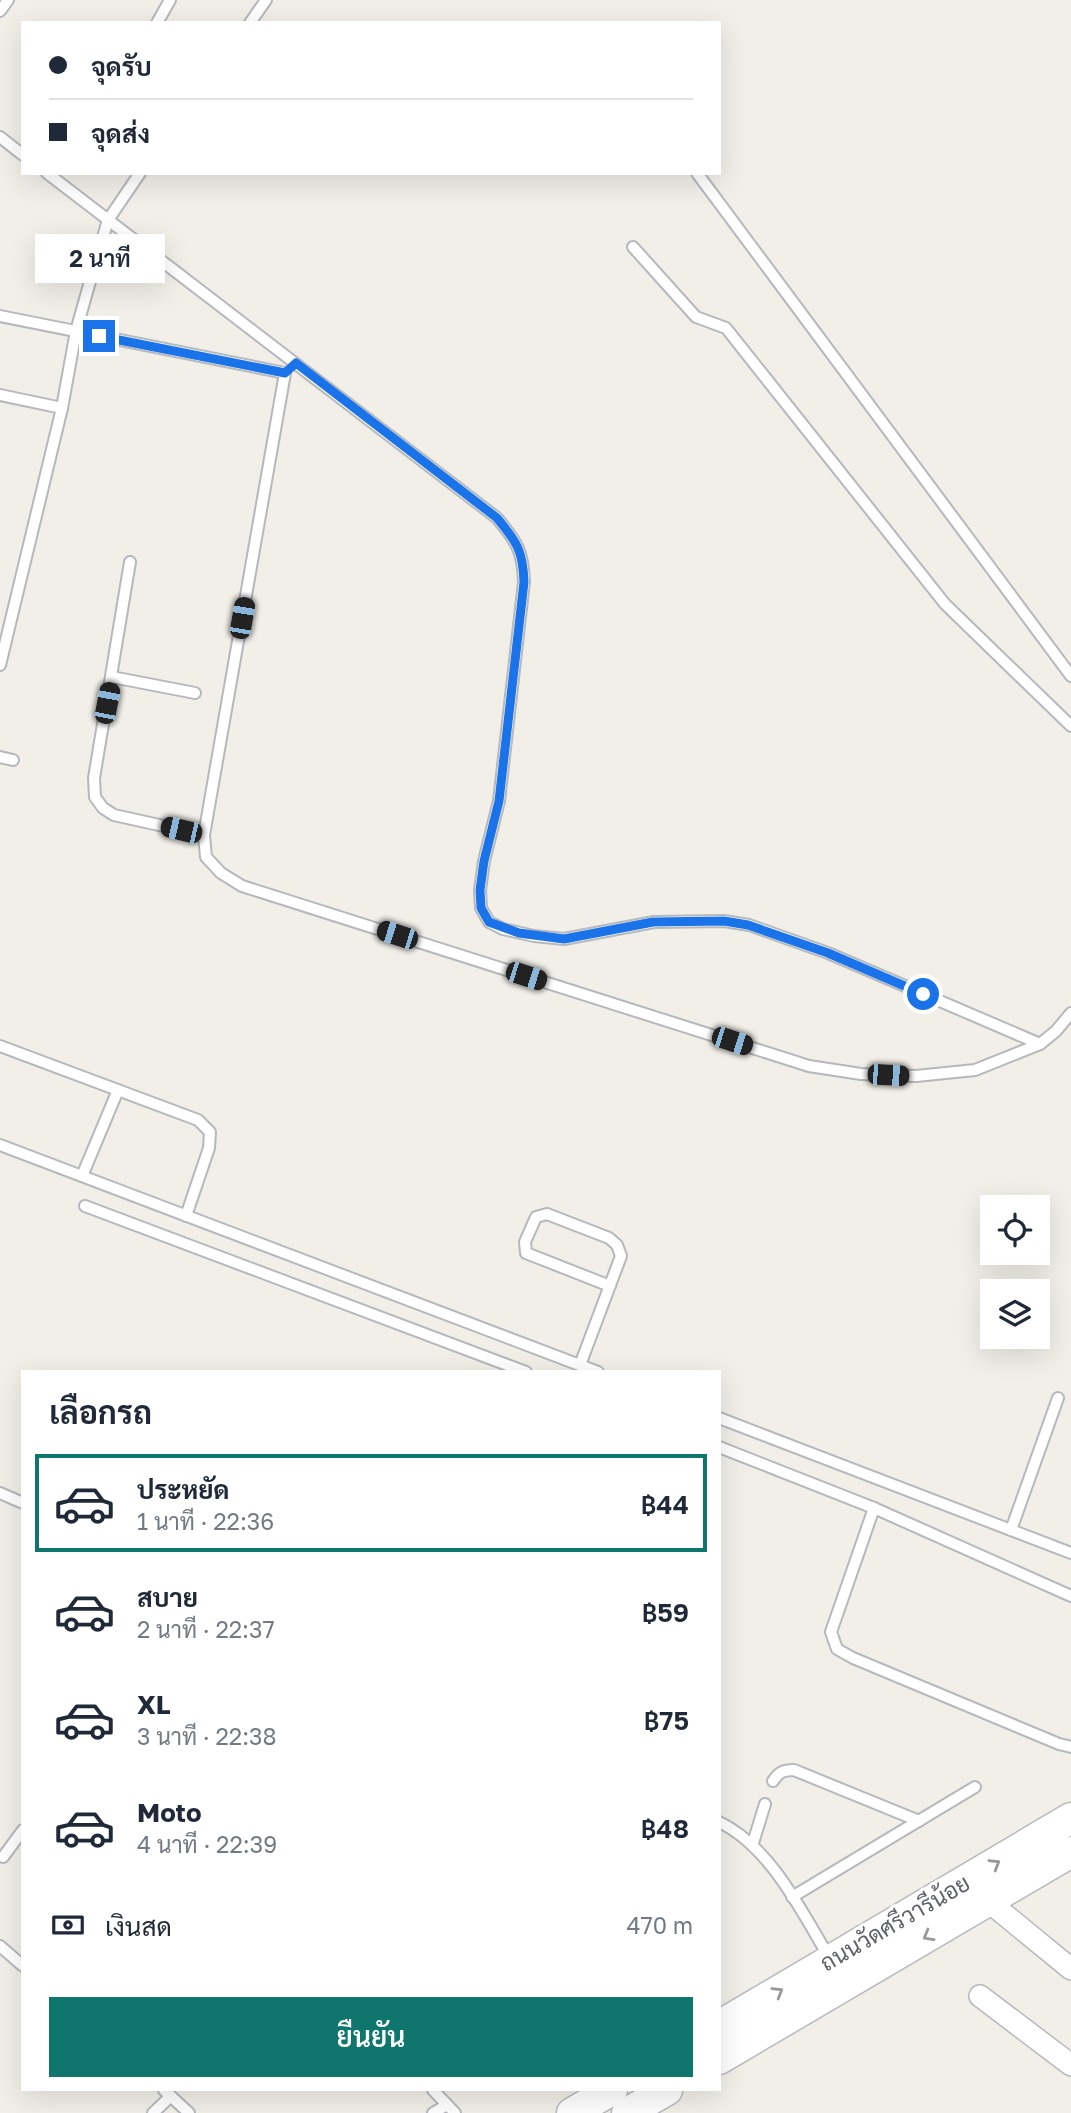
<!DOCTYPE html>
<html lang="th">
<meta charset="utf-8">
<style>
body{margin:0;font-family:"Golos Text",Sarabun,sans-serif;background:#f6f6f7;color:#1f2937;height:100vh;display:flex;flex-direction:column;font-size:26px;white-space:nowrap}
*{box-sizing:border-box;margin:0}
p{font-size:23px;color:#747a83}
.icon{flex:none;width:38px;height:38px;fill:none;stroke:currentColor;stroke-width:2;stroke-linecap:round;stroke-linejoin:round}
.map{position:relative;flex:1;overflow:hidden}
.panel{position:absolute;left:21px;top:1370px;width:700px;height:721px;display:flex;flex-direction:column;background:#fff;border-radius:0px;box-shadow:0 7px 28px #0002}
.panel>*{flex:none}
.hud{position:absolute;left:21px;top:21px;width:700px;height:154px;border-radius:0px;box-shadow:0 7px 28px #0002;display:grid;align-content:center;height:154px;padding:0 28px;background:#fff}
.buttons{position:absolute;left:980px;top:1195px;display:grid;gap:14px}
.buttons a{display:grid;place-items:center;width:70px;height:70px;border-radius:0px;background:#fff;box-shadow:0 7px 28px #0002;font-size:35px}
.end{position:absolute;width:32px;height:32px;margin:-16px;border:9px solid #1a73e8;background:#fff;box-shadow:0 0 0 4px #fff}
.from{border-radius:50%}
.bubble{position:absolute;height:49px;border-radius:0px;background:#fff;box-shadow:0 7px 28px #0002;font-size:23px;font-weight:600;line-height:49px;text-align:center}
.car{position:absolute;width:21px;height:42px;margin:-21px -10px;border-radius:9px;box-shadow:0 0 5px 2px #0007;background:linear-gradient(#222 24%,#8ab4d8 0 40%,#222 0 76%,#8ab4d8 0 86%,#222 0)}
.hud b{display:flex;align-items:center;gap:24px;height:66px;font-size:26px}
.hud b+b{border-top:2px solid #e0e1e3}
.hud i{width:18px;height:18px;background:#1f2937}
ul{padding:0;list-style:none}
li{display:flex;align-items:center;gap:21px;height:98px;margin:0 14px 10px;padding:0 14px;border:4px solid transparent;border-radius:0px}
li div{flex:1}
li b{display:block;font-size:26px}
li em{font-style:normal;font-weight:600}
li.active{border-color:#0f766e}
li>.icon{width:63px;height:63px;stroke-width:1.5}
h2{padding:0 28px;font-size:32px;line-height:84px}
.pay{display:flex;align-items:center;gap:18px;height:77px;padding:0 28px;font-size:26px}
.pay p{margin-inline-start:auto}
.cta{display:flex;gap:14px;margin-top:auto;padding:14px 28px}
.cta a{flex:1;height:80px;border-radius:0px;background:#0f766e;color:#fff;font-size:28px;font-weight:600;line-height:80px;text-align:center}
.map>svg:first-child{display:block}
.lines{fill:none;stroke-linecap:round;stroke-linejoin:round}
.lane-casing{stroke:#b5b8bc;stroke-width:14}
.street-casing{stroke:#b5b8bc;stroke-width:24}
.secondary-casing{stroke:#b6babf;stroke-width:33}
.lane{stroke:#fff;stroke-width:10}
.street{stroke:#fff;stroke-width:21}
.secondary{stroke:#fff;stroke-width:30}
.oneway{stroke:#979a9d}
.route{stroke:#1a73e8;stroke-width:9}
.labels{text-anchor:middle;stroke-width:6;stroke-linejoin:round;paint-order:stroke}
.street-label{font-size:23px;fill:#5f6368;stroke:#fff}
</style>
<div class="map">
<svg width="1071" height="2113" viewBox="0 0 1071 2113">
<rect width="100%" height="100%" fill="#f1efe8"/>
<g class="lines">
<g class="lane-casing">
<g id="lane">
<path d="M0,11l8,-11"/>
<path d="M157,23l13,-23"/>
<path d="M250,23l16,-23"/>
<path d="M0,137l23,18"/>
<path d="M47,173l450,345c20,24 26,33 27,64l-25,219 -15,60 -4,29 1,18 8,14 14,7 31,7 30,3 90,-17 70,-1 25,4 79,28 212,91"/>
<path d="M697,173l374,503"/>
<path d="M633,247l63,70 30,11 219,276 126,122"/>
<path d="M0,316l285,57 -81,462 2,22 15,16 21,13 567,180 52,8 55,2 59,-6 65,-26 16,-13 15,-18"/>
<path d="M0,395l62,13"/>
<path d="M130,562l-36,216 1,19 8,11 11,7 90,20"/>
<path d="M0,665l62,-257 14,-77 13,-46 19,-65 32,-47"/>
<path d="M112,677l83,16"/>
<path d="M0,757l13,3"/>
<path d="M0,1046l198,74 12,12 -1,16 -23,68"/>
<path d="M0,1145l598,227"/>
<path d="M82,1176l36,-86"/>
<path d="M85,1206l441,166"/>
<path d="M580,1365l41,-109 -4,-11 -8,-7 -62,-24 -11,3 -11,25 1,11 84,33"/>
<path d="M719,1418l352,135"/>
<path d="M719,1447l155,61 197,88"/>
<path d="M0,1493l23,10"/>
<path d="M874,1508l-43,124 6,17 16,9 206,86 12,3"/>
<path d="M1011,1530l47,-132"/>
<path d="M773,1781c6,-9 10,-11 21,-11l125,51"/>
<path d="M719,1822c51,24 83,90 111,137"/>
<path d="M753,1843l12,-39"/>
<path d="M3,1857l20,-27"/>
<path d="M792,1897l183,-110"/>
<path d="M0,1946l23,20"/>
<path d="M164,2090l25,23"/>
<path d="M433,2090l22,23"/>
<path d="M153,2113l18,-17"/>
<path d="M433,2113l14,-8"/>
</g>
</g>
<g class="street-casing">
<g id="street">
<path d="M988,1901l83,68"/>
<path d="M980,1996l91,69"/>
</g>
</g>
<g class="secondary-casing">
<g id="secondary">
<path d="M719,2026l352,-208"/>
<path d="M719,2059l352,-207"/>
<path d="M572,2113l40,-23"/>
<path d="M627,2113l40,-23"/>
</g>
</g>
<use href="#lane" class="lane"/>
<use href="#street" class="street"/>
<use href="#secondary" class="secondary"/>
</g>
<defs><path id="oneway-chevron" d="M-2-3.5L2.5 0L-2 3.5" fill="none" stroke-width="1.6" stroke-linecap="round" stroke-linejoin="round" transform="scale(1.75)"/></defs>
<g class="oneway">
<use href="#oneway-chevron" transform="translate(995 1864) rotate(-31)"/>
<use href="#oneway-chevron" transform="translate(928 1936) rotate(150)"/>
<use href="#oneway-chevron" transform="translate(778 1992) rotate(-31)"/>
</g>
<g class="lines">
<path class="route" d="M99,336l186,37 11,-10 201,155c20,24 26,33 27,64l-25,219 -15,60 -4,29 1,18 8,14 30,11 45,6 89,-17 71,-1 24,4 80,28 95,41"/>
</g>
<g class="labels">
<g class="street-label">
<text transform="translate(895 1923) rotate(-30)" y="8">ถนนวัดศรีวารีน้อย</text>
</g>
</g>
</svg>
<div class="buttons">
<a><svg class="icon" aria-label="locate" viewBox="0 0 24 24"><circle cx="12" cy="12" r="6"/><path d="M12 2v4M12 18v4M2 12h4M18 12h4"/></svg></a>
<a><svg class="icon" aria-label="layers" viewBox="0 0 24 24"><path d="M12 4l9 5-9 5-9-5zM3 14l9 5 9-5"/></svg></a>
</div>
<i class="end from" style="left:923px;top:994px"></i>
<i class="end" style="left:99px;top:336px"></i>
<div class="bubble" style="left:35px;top:234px;width:130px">2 นาที</div>
<i class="car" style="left:242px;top:618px;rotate:10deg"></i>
<i class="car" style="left:107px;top:703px;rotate:11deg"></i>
<i class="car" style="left:181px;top:830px;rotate:283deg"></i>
<i class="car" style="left:397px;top:935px;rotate:288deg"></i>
<i class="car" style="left:526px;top:976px;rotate:108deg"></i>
<i class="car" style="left:732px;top:1041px;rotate:108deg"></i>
<i class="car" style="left:888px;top:1075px;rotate:93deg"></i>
<div class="hud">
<b><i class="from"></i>จุดรับ</b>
<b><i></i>จุดส่ง</b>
</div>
<section class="panel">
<h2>เลือกรถ</h2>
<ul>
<li class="active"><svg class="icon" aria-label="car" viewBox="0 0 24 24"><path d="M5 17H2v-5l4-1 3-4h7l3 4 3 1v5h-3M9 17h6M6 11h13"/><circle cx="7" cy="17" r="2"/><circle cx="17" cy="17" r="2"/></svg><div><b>ประหยัด</b><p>1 นาที · 22:36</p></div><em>฿44</em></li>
<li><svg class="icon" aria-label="car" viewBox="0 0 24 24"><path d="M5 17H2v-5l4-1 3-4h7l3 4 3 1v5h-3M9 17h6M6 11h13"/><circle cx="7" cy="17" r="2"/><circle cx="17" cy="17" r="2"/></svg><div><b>สบาย</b><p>2 นาที · 22:37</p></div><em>฿59</em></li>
<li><svg class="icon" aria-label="car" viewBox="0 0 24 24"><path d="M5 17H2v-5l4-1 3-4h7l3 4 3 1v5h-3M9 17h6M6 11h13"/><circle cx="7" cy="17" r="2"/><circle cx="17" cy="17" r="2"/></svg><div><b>XL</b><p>3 นาที · 22:38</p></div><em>฿75</em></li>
<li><svg class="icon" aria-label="car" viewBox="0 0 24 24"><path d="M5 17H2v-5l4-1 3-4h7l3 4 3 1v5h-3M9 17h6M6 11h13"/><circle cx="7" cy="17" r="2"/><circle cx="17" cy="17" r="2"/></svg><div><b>Moto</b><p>4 นาที · 22:39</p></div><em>฿48</em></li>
</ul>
<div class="pay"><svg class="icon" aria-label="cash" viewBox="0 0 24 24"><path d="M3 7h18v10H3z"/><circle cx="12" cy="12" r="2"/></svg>เงินสด<p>470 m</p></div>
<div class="cta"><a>ยืนยัน</a></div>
</section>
</div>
